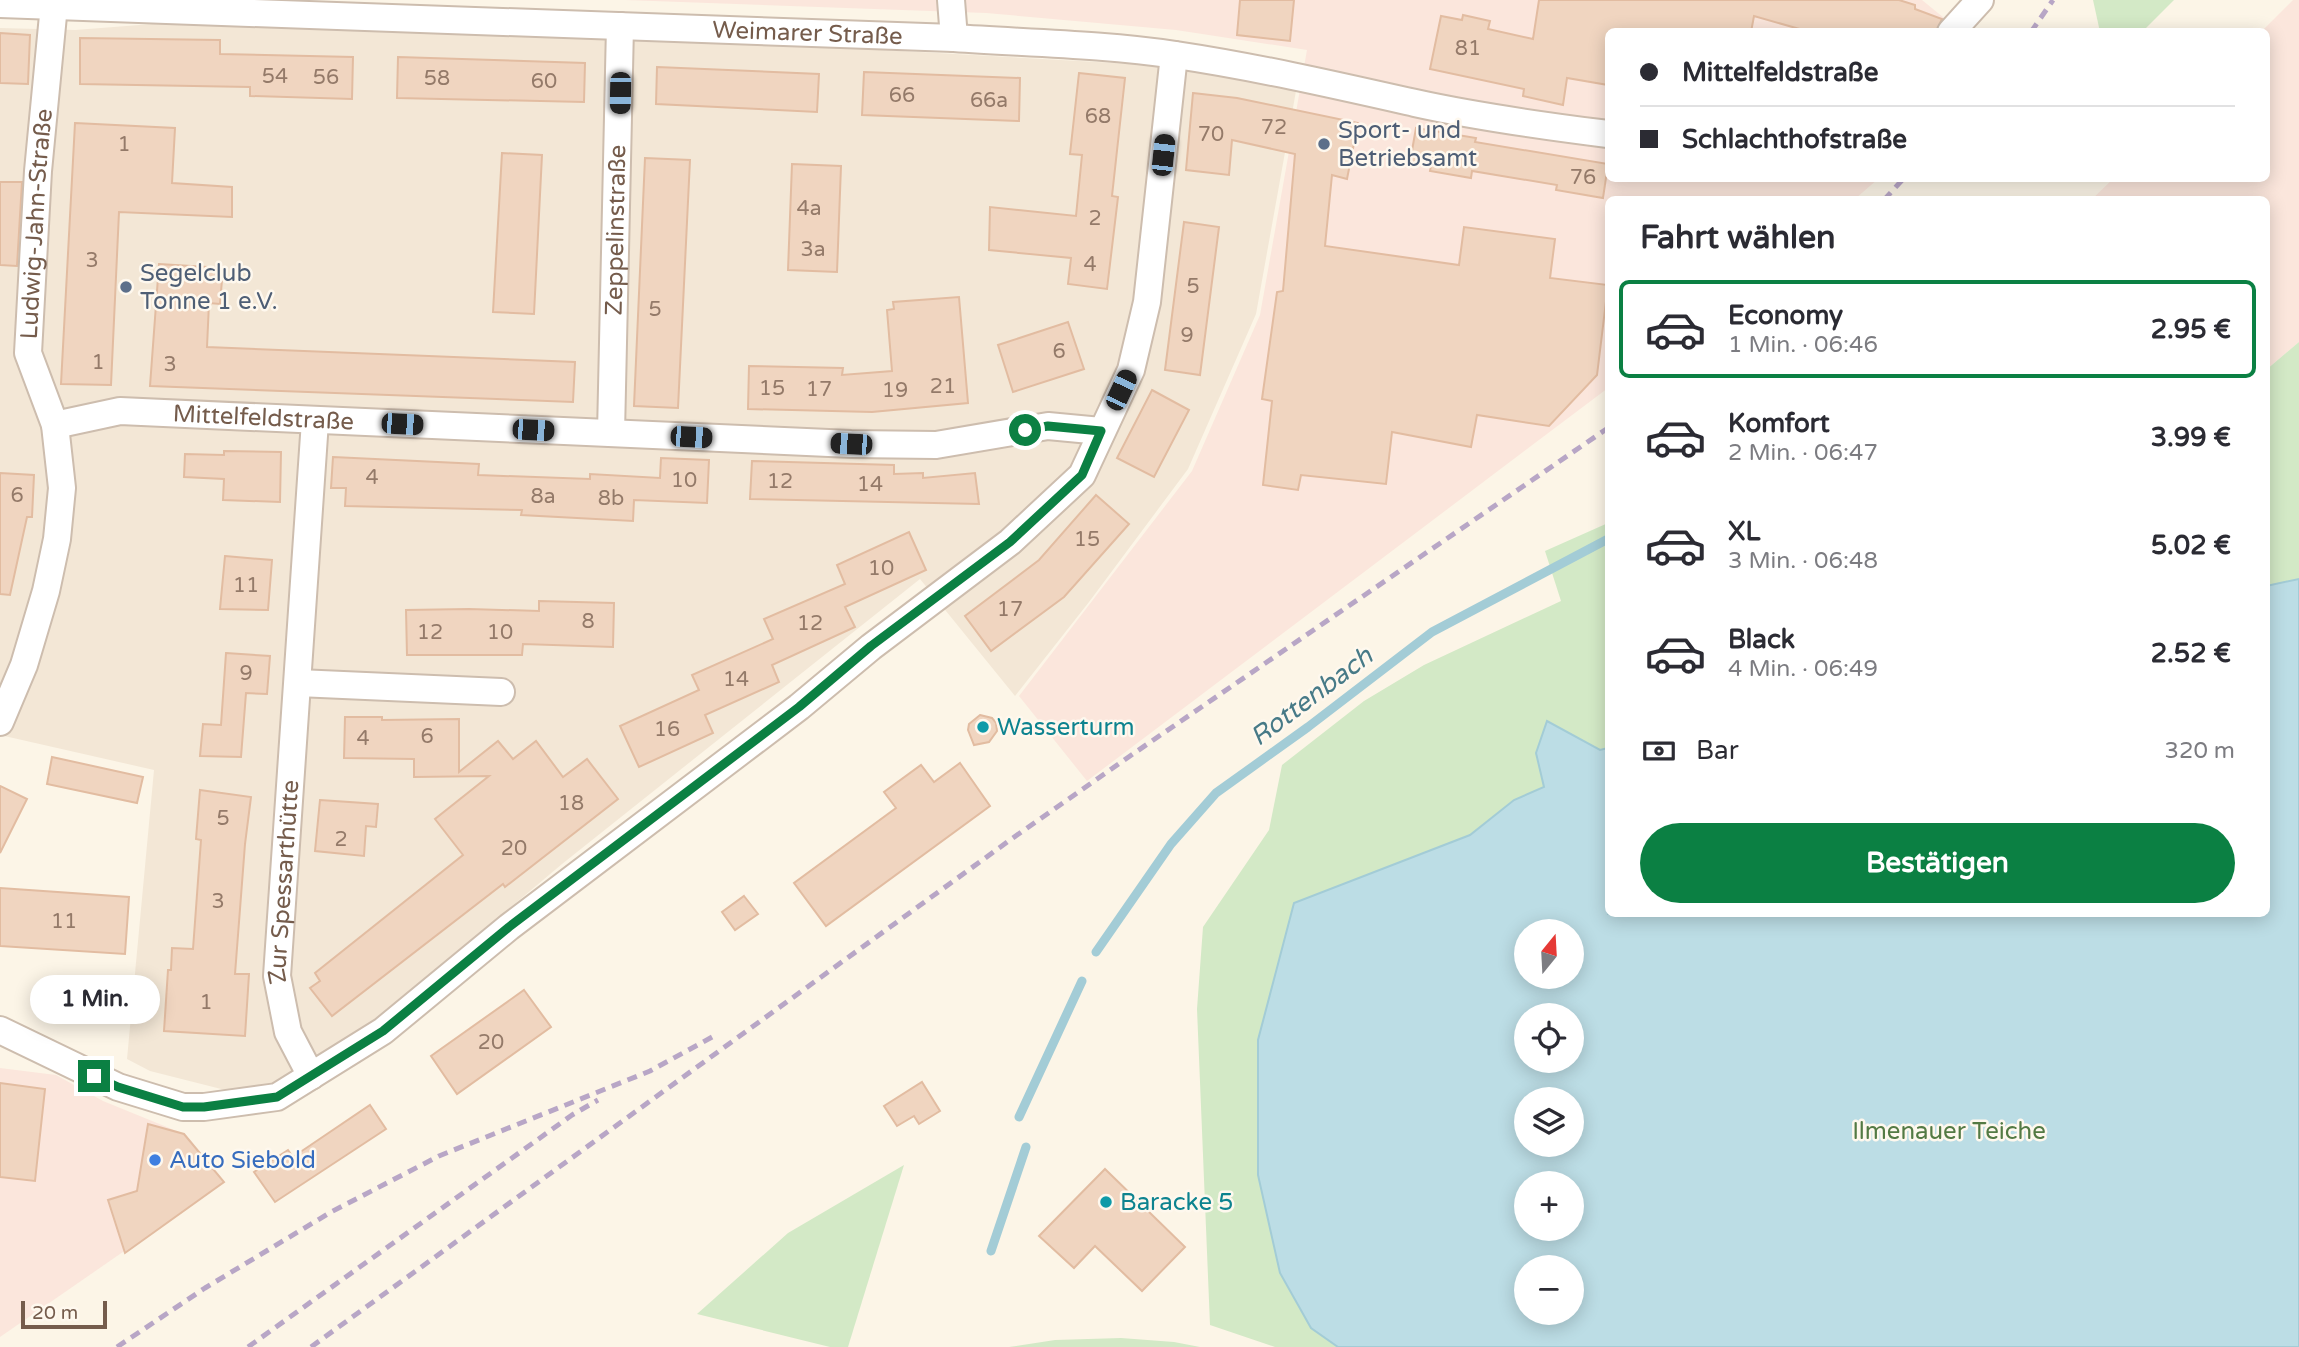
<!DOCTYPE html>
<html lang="de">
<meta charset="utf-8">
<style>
body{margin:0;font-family:"Varela Round",sans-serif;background:#f7f7f7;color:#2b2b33;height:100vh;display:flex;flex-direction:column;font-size:26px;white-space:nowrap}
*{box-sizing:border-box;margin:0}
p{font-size:23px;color:#7c7c81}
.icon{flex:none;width:38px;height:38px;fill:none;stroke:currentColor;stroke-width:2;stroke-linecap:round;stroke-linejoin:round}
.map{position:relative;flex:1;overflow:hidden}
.sheet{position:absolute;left:1605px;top:196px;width:665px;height:721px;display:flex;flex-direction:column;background:#fff;border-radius:10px;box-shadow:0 4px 18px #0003}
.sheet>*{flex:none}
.banner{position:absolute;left:1605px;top:28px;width:665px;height:154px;border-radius:10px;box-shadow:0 4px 18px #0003;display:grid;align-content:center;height:154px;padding:0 35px;background:#fff}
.needle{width:46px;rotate:18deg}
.tools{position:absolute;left:1514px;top:919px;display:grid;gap:14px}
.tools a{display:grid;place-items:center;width:70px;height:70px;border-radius:50%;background:#fff;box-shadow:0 4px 18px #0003;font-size:35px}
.scale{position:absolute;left:21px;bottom:18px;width:86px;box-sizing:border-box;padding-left:7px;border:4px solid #755c4c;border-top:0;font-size:19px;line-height:24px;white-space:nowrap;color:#755c4c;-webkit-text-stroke:5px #fef8ee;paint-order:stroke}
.end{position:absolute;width:32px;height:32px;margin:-16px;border:9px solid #0b8043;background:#fff;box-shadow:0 0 0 4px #fff}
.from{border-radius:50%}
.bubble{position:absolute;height:49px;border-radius:24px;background:#fff;box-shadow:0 4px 18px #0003;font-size:23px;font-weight:700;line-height:49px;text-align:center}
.car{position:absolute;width:21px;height:42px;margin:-21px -10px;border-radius:9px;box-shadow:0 0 5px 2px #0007;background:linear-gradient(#222 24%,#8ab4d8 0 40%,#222 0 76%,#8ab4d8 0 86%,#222 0)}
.banner b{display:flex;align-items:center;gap:24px;height:66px;font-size:26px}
.banner b+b{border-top:2px solid #e1e1e2}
.banner i{width:18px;height:18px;background:#2b2b33}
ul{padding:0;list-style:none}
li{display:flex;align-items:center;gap:21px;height:98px;margin:0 14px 10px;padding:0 21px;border:4px solid transparent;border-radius:10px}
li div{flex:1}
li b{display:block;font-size:26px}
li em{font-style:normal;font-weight:700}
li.on{border-color:#0b8043}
li>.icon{width:63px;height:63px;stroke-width:1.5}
h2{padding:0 35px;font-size:32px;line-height:84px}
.pay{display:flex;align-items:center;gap:18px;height:77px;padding:0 35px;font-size:26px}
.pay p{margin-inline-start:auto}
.action{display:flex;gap:14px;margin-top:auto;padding:14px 35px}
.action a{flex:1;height:80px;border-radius:42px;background:#0b8043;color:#fff;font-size:28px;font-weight:700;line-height:80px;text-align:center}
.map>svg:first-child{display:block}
.residential{fill:#f3e7d6}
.commercial{fill:#fbe6dc}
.green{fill:#d3e9c6;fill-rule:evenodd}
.water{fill:#bcdde5;stroke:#a3ccd6;stroke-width:2;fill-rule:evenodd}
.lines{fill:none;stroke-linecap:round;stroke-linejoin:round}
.stream{stroke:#a3ccd6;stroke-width:9}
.building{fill:#f0d5c0;stroke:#e2bca1;stroke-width:2}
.street-casing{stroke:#cdbdae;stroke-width:30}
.street{stroke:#fff;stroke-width:26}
.rail{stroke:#b8a6c6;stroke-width:5;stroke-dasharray:10 7;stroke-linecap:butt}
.route{stroke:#0b8043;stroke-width:9}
.service-dot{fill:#5c6f8a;stroke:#fef8ee;stroke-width:2.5}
.culture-dot{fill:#0f9aa8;stroke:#fef8ee;stroke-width:2.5}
.shop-dot{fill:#3f7fe0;stroke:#fef8ee;stroke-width:2.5}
.labels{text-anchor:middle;stroke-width:5;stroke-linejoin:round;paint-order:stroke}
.number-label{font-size:21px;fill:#947a69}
.street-label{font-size:24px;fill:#755c4c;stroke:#fef8ee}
.service-label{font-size:24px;fill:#4e5e75;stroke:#fef8ee;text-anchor:start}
.culture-label{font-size:24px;fill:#0d838f;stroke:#fef8ee;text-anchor:start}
.park-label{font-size:24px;fill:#537a44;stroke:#fef8ee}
.shop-label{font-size:24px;fill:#366cbe;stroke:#fef8ee;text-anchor:start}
.water-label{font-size:26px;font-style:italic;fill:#477a87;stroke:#fef8ee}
</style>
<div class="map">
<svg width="2299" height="1347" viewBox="0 0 2299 1347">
<rect width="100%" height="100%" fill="#fcf5e7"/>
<path class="residential" d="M191,21l426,14 552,31 127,25 -40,223 -68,155 -99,133 -74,94 -95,-117 -358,285 -186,157 -99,65 -44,6 -83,-21 -23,-12 27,-289 -154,-35v-707l75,2z"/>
<g class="commercial">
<path d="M625,0h1297l38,31 -352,1v146l270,1 -23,20 -247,1v188l-521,393 -68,-85 173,-225 68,-156 47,-265 -131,-20 -190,-17z"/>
<path d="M2293,0h6v342l-33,28v-170h-175l22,-21 153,-1v-146l-4,-1z"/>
<path d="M0,1068l56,7 47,26 81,33 40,48 -224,155z"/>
</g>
<g class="green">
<path d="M2093,0h81l-31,31 -43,1z"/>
<path d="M2299,342v1005h-1024l-65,-22 -13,-316 6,-82 66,-97 13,-65 82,-64 60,-36 137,-64 -16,-50 63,-28v391h658v-544zM1526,931h46v45h-46zM1526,1015h46v45h-46zM1526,1099h46v45h-46zM1526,1183h46v45h-46zM1526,1267h46v45h-46z"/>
<path d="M904,1165l-56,182h-18l-133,-33 91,-81z"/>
<path d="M1121,1338l53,4 26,5h-191l46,-7z"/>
</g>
<path class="water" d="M2299,579v768h-961l-27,-19 -31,-55 -22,-98v-135l36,-137 176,-68 44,-35 30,-13 -8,-34 11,-32 53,29 8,-2v166h658v-328zM1526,931h46v45h-46zM1526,1015h46v45h-46zM1526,1099h46v45h-46zM1526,1183h46v45h-46zM1526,1267h46v45h-46z"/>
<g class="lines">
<g class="stream">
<path d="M1096,952l75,-108 45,-51 92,-66 124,-95 176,-93"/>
<path d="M1019,1117l63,-136"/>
<path d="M991,1251l35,-104"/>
</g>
</g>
<g class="building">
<path d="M1240,0h54l-4,41 -53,-6z"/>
<path d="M1539,0h360l16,5v4l27,10 -6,13h-126l-56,-16 -3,16h-143v53l-41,-7 -4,27 -40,-9 1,-7 -94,-20 11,-53 21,4 1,-5 27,6 -2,8 45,10z"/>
<path d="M0,33l30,2 -2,49 -28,-1z"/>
<path d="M80,38l140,2v14l133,3 -1,42 -102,-3v-9l-170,-3z"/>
<path d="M398,57l187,6 -1,39 -187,-4z"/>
<path d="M657,67l162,7 -2,38 -161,-8z"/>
<path d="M864,72l156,6 -1,43 -157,-6z"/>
<path d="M1079,73l46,5 -13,118 6,1 -11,92 -39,-5 3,-26 -82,-8 1,-43 86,9 6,-61 -12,-1z"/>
<path d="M1193,93l44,5 121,25 -11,56 -15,-4 -7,71 134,19 5,-38 91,12 -5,39 58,7 -11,90 -48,51 -72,-11 -6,32 -79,-15 -6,52 -85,-9 -3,15 -35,-5 9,-84 -10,-2 15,-107 6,-1 12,-137 -63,-14 -3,35 -43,-5z"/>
<path d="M75,123l100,5 -3,55 60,4v30l-113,-5 -8,173 -50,-1z"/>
<path d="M1416,128l60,10 -1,4 133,22 -5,34 -47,-8 1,-5 -85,-14 -1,7 -41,-7 1,-5 -21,-4z"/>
<path d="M502,153l40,2 -8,159 -41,-2z"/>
<path d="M645,158l45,2 -12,248 -44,-2z"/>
<path d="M792,164l49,2 -4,106 -49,-2z"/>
<path d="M0,182h22l-5,84 -17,-1z"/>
<path d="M1184,222l35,5 -19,148 -35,-5z"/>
<path d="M159,264l64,4 -3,36 -11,-1 -2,44 368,15 -2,40 -423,-16z"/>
<path d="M959,297l9,106 -96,9 -124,-3 1,-43 94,2 -1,7 50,-4 -5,-61 7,-1 -1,-7z"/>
<path d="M1068,322l16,47 -71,23 -15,-47z"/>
<path d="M1152,390l37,20 -35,67 -37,-19z"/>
<path d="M224,451l57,1 -1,50 -57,-2 1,-21 -40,-2 1,-23 39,1z"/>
<path d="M333,457l146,7 -1,11 112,4v-5l70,4 1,-20 48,2 -2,43 -73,-3 -1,21 -112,-6 1,-5 -177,-4 1,-18h-15z"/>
<path d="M752,461l142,4v9l29,-1v5l52,-5 4,31 -229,-5z"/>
<path d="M0,473l34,2 -2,42h-5l-17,78 -10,-1z"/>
<path d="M1096,495l33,29 -65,73 -73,54 -26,-35 74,-56z"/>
<path d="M909,532l17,38 -81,37 10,20 -83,38 7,17 -74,33 8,18 -74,34 -19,-41 79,-36 -7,-15 81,-36 -9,-20 81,-35 -8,-19z"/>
<path d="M225,556l47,4 -4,50 -48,-1z"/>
<path d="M539,601l75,2 -1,44 -90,-3 -1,11h-115l-1,-45 63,-1 70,2z"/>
<path d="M226,653l44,3 -3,38 -21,-1 -5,64 -41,-1 3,-32 18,1z"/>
<path d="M980,715l12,3 4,5 1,8 -8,11 -15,3 -6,-15 1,-6z"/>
<path d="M345,717h37v3l77,-1v53l39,-31 15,18 23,-18 27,36 24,-18 31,40 -113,88 -2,-3 -171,132 -22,-28 10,-7 -5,-8 148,-118 -28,-36 54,-43 -75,1v-18l-70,-1z"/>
<path d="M52,757l91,20 -6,26 -90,-19z"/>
<path d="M960,763l30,43 -164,120 -32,-43 102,-75 -12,-16 37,-27 13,17z"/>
<path d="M0,786l27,13 -27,54z"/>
<path d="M200,790l51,7 -6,47 -10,130h14l-4,62 -81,-5 4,-61h3l1,-22 21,1 8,-109 -5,-1z"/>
<path d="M320,800l58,4 -2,23 -10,-1 -2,30 -49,-5z"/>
<path d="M0,888l129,9 -4,57 -125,-8z"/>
<path d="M744,896l14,18 -23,16 -13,-18z"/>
<path d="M524,990l27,37 -94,67 -26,-38z"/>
<path d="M922,1082l18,29 -21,13 -5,-8 -17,10 -13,-20z"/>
<path d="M0,1083l45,6 -10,92 -35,-4z"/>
<path d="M370,1105l16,24 -111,73 -21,-30 34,-22 5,7z"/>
<path d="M148,1124l36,10 40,48 -99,71 -17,-53 29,-9z"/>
<path d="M1105,1169l80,78 -43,44 -47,-45 -21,22 -35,-32z"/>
</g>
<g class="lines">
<g class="street-casing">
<g id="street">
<path d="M951,0l3,38"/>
<path id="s1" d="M0,4l954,34c73,5 149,6 222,17 80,12 159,30 239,48 63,14 129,23 193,31"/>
<path d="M1951,32l29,-32"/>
<path id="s2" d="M55,425l65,-14 731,33 85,1 112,-19 53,5"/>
<path id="s3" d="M611,433l9,-407"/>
<path d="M298,683l203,9"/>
<path id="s4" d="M0,722l24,-57 22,-74 11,-52 5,-51 -7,-63 -27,-72 10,-182 16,-166"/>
<path d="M0,1030l118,57 65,20h21l73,-10 106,-66 126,-104 290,-220 72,-60 139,-105 72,-67 49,-105 16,-68 27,-247"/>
<path id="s5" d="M311,1076l-23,-44 -11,-56 38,-555"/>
</g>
</g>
<use href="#street" class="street"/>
<g class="rail">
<path d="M2031,32l22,-32"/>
<path d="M1884,200l20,-22"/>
<path d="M117,1347l88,-59 126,-76 108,-56 211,-85 64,-35"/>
<path d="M248,1347l324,-232 26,-15"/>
<path d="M311,1347l699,-507 120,-84 478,-328"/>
</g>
</g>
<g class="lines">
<path class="route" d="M94,1076l24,11 65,20h21l73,-10 106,-66 126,-104 290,-220 72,-61 139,-104 72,-67 19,-44 -53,-5 -23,4"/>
</g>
<g class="service-dot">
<circle cx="1324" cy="144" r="7"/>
<circle cx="126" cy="287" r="7"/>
</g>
<g class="culture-dot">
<circle cx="983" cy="727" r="7"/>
<circle cx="1106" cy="1202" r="7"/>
</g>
<circle class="shop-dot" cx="155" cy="1160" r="7"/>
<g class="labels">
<g class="number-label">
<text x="1468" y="55">81</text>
<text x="275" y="83">54</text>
<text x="326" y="84">56</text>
<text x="437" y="85">58</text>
<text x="544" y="88">60</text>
<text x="902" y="102">66</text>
<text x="989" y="107">66a</text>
<text x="1098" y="123">68</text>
<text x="1274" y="134">72</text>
<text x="1211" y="141">70</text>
<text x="124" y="151">1</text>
<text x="1583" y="184">76</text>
<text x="809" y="215">4a</text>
<text x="1095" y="225">2</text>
<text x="813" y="256">3a</text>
<text x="92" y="267">3</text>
<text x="1090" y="271">4</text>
<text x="1193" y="293">5</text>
<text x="655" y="316">5</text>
<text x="1187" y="342">9</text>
<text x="1059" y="358">6</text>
<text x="98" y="369">1</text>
<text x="170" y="371">3</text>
<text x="943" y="393">21</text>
<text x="772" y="395">15</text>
<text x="819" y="396">17</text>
<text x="895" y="397">19</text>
<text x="372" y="484">4</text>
<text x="684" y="487">10</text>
<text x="780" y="488">12</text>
<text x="870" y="491">14</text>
<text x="17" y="502">6</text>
<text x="543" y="503">8a</text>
<text x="611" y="505">8b</text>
<text x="1087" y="546">15</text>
<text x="881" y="575">10</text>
<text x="246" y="592">11</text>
<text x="1010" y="616">17</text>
<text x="588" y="628">8</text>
<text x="810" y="630">12</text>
<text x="430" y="639">12</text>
<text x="500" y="639">10</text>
<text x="246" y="680">9</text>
<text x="736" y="686">14</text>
<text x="667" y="736">16</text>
<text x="427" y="743">6</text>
<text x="363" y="745">4</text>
<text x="571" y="810">18</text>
<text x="223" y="825">5</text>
<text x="341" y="846">2</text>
<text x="514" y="855">20</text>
<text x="218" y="908">3</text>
<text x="64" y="928">11</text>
<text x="206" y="1009">1</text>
<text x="491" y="1049">20</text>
</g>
<g class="street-label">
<text dy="8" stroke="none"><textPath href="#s1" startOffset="808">Weimarer Straße</textPath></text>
<text dy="8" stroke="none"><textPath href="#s4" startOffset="513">Ludwig-Jahn-Straße</textPath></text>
<text dy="8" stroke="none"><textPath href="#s3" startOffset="203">Zeppelinstraße</textPath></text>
<text dy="8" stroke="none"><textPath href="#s2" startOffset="210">Mittelfeldstraße</textPath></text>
<text dy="8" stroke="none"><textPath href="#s5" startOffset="201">Zur Spessarthütte</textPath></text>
</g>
<g class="service-label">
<text x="1338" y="138">Sport- und<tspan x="1338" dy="28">Betriebsamt</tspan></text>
<text x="140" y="281">Segelclub<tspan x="140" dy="28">Tonne 1 e.V.</tspan></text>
</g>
<g class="culture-label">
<text x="997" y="735">Wasserturm</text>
<text x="1120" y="1210">Baracke 5</text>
</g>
<g class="park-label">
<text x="1949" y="1139">Ilmenauer Teiche</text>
</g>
<g class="shop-label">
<text x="169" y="1168">Auto Siebold</text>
</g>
<g class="water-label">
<text transform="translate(1311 696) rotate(-37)" y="9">Rottenbach</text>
</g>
</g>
</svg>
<div class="tools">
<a><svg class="needle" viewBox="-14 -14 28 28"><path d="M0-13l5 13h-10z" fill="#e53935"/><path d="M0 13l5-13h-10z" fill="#7c7c81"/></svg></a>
<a><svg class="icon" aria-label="locate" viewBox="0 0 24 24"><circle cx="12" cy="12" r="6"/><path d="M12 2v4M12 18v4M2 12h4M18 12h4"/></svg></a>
<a><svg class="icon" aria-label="layers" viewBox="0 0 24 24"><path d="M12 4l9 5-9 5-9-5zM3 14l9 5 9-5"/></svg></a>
<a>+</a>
<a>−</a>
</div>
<div class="scale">20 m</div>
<i class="end from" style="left:1025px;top:430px"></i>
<i class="end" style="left:94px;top:1076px"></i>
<div class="bubble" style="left:30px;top:975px;width:130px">1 Min.</div>
<i class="car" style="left:620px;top:93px;rotate:181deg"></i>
<i class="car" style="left:1163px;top:155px;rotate:6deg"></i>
<i class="car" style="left:1121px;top:390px;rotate:25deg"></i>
<i class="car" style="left:402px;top:424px;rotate:93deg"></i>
<i class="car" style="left:533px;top:430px;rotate:93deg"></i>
<i class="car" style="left:691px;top:437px;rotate:93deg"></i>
<i class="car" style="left:851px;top:444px;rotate:273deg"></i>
<div class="banner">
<b><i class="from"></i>Mittelfeldstraße</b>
<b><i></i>Schlachthofstraße</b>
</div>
<section class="sheet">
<h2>Fahrt wählen</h2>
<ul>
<li class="on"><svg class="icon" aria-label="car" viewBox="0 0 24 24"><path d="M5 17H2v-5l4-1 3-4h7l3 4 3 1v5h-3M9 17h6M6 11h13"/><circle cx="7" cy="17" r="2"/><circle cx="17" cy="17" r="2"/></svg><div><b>Economy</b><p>1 Min. · 06:46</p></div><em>2.95 €</em></li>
<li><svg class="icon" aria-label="car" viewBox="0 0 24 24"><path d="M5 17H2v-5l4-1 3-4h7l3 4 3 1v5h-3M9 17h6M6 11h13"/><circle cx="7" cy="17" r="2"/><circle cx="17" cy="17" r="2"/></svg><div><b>Komfort</b><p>2 Min. · 06:47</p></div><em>3.99 €</em></li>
<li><svg class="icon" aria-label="car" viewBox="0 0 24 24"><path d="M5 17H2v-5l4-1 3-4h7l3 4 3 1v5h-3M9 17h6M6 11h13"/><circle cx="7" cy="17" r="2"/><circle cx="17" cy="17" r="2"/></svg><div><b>XL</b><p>3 Min. · 06:48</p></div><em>5.02 €</em></li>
<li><svg class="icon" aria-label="car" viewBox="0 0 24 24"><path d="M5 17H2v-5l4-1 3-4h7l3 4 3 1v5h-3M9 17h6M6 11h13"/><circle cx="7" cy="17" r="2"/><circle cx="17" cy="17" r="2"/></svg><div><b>Black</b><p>4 Min. · 06:49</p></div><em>2.52 €</em></li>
</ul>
<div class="pay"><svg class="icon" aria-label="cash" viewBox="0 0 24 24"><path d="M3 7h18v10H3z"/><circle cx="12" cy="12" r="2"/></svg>Bar<p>320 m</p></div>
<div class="action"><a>Bestätigen</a></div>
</section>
</div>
